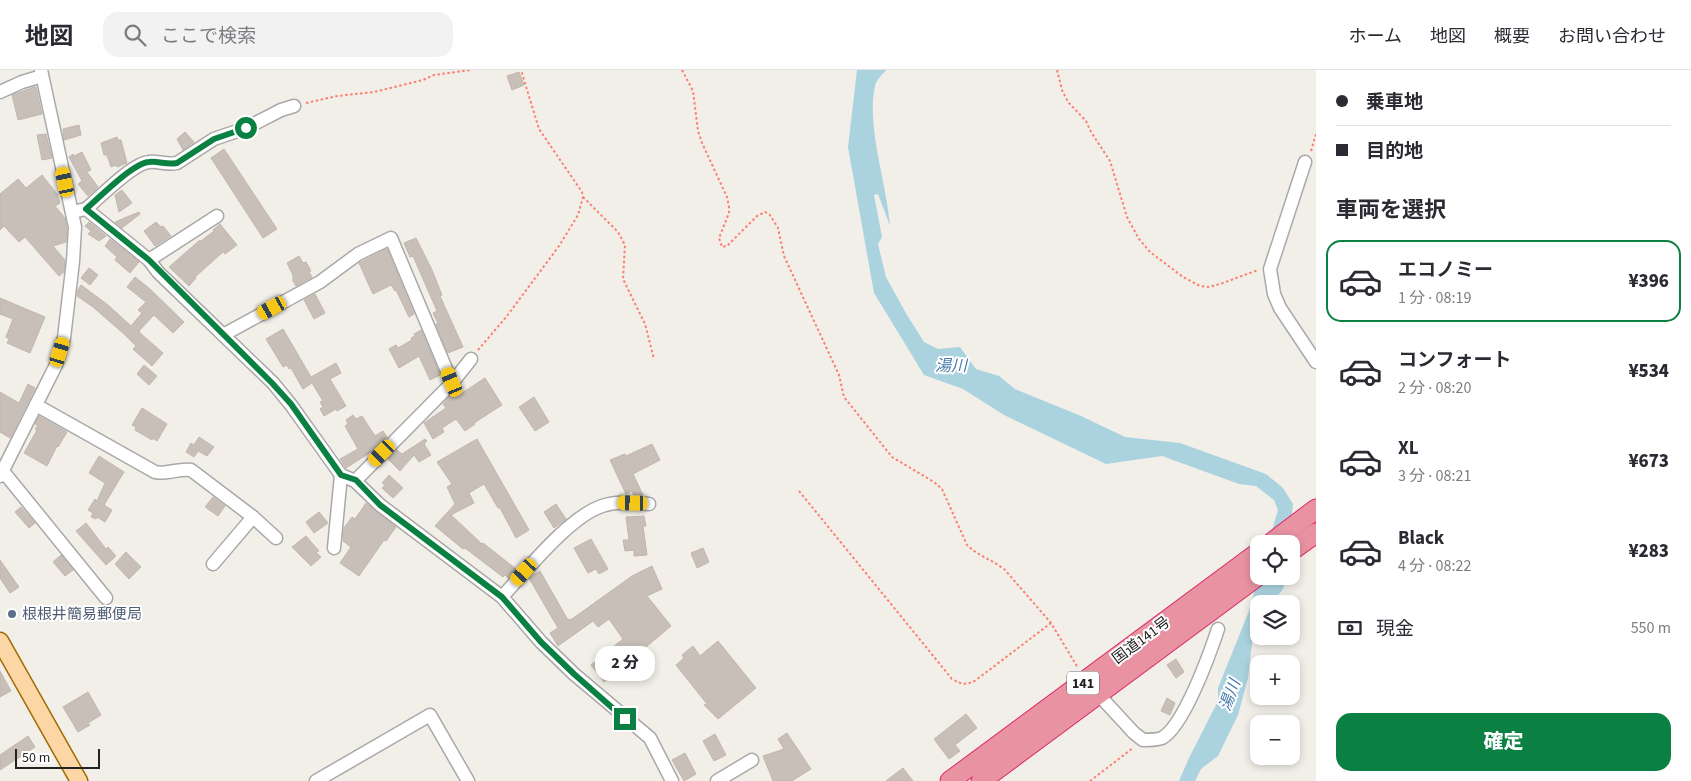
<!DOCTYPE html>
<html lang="ja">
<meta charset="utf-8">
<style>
body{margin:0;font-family:"Source Sans 3","Noto Sans JP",sans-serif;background:#f2f2f3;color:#2b2b33;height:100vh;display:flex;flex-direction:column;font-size:19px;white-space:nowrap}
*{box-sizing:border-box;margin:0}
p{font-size:16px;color:#7c7c81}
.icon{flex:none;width:28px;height:28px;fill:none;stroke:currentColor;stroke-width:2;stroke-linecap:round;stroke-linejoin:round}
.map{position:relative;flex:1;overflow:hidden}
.details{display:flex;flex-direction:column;background:#fff;width:375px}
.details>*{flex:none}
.guide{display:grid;align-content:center;height:110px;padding:0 20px;background:#fff}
.tools{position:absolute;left:1250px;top:465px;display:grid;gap:10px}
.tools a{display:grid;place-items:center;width:50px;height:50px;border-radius:10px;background:#fff;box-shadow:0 2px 8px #0003;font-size:25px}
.scale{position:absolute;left:15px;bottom:12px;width:85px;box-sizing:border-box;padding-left:5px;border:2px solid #222;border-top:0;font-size:14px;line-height:18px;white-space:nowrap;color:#222;-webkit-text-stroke:4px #fff;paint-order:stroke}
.end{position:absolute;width:22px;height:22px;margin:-11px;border:6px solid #0b8043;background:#fff;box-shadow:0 0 0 2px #fff}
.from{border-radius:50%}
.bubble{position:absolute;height:35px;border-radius:15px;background:#fff;box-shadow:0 2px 8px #0003;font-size:16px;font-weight:800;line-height:35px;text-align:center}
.car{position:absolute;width:15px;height:30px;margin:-15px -8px;border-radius:6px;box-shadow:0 0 4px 1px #0007;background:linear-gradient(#f5c518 24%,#345 0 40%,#f5c518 0 76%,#345 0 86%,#f5c518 0)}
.guide b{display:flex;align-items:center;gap:18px;height:48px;font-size:19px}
.guide b+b{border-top:1px solid #e1e1e2}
.guide i{width:12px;height:12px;background:#2b2b33}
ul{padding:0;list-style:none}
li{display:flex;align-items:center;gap:15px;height:82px;margin:0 10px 8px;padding:0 10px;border:2px solid transparent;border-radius:15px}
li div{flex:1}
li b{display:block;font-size:19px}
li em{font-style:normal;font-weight:800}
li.on{border-color:#0b8043}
li>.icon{width:45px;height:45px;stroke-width:1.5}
h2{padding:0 20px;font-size:22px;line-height:60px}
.pay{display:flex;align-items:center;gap:12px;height:55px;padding:0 20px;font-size:19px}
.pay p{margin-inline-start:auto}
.cta{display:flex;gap:10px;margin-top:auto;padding:10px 20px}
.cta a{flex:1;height:58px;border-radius:15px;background:#0b8043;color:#fff;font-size:20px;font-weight:800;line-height:58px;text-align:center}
header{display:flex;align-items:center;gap:30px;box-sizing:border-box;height:70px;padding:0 25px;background:#fff;border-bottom:1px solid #e1e1e2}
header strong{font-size:24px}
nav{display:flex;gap:28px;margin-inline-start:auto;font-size:18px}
.search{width:350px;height:45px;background:#f2f2f3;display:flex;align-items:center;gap:12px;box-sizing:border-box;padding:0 18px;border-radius:15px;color:#7c7c81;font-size:19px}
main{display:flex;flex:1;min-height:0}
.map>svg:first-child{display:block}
.water{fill:#aad3df}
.building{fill:#c7bfb8;stroke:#c4b6ab}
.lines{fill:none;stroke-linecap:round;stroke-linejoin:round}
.minor-casing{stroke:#a9a9a9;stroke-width:15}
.major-casing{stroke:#a06b00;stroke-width:19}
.highway-casing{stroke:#dc2a67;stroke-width:21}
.path{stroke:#fa8072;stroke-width:2;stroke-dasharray:2.5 2.5;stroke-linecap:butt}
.minor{stroke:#fff;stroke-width:12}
.major{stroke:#fcd6a4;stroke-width:16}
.highway{stroke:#e892a2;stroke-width:19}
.route{stroke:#0b8043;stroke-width:6}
.service-dot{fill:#5c6f8a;stroke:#fff;stroke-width:2}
.labels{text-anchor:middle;stroke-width:4;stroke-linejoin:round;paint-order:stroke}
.shield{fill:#fff;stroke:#646464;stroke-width:1}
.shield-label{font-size:14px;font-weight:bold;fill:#222}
.service-label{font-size:15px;fill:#4e5e75;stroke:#fff;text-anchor:start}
.street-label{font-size:15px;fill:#222;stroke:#fff}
.water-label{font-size:16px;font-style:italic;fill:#4a7aab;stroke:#fff}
</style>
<header>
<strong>地図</strong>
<div class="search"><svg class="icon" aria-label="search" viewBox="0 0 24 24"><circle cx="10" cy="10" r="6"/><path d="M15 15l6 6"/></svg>ここで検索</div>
<nav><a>ホーム</a><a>地図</a><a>概要</a><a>お問い合わせ</a></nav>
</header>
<main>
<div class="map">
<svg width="1316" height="711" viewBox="0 0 1316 711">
<rect width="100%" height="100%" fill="#f2efe9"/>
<g class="water">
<path d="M857,0h29c-4,5 -10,10 -11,16 -9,40 12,98 15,140l-12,-32 -4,1 8,42 -4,7 8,33 21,38 17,27 14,7 22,-2 16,22 23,7 16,13 66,27 44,21 55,6 86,31 17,14 10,16 -4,40h-21l10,-34 -4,-10 -18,-14 -17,-2 -77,-28 -56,8 -102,-49 -41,-26 -39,-14 -50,-82 -26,-146z"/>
<path d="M1259,505l27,1c-1,14 -6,20 -19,25l-1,3h-7v18l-6,13 -5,43 -10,37 -20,41 -17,13 -6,12h-16l10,-23 29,-57v-13l31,-77z"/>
</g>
<g class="building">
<path d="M519,2l5,13 -12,5 -5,-14z"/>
<path d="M34,17h2l6,27 -24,6 -6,-25z"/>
<path d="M79,55l2,10 -17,5 -1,-11z"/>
<path d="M185,62l9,10 -11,8 -6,-11z"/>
<path d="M46,64l6,24 -10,2 -5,-25z"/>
<path d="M117,67l1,3h3l6,23 -10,4 -1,-2 -5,2 -4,-12h-3l-3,-12z"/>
<path d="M224,79l53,80 -14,9 -52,-80z"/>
<path d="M82,82l9,18 -4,2 11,15 -10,9 -10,-12 4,-3 -13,-24 4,-3 1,2z"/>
<path d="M42,105l15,19 3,9 -5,3 10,12 2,10 -1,14 -13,4 12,14 -1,12 -5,4 -34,-39 -6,5 -15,-16 -4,4v-36l18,-15 8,9z"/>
<path d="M122,120l10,13 -13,9 -4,-17z"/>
<path d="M139,142l1,2 -18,14 -7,-6z"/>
<path d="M89,152l17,14 -7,5 -11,-7 3,-3 -6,-5z"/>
<path d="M156,152l5,5 2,-1 8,10 -16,10 -11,-15z"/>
<path d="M220,154l17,21 -12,9 -2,-2 -28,25 1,1 -7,8 -20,-19 31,-27 1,1 13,-10 -1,-1z"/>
<path d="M416,168l16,32 10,25 -2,1 23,51 -15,6 -12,-29 2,-1 -5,-10 4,-2 -24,-55 -3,1 -6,-14z"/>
<path d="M110,169l29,23 -9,11 -15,-13 2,-3 -12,-11z"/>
<path d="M387,179l27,65 -5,3 -13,-27 -1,1 -4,-6 -18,9 -14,-31z"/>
<path d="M299,186l4,7 3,-1 5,9 -2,1 3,5 -16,9 -3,-5v-6l-6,-12z"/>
<path d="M89,198l9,7 -8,10 -9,-7z"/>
<path d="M135,207l15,12 34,33 -11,11 -19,-18 -15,16 1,2 23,20 -11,13 -19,-17 3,-3 -12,-12 -31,-27 -16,-11 1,-6 3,-5 27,20 23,21 11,-13 -4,-3 8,-8 -19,-15z"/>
<path d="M315,224l10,19 -11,6 -10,-19z"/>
<path d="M0,228l45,19 -15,36 -23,-10 2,-4 -3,-2 7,-18 -13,-5z"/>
<path d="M283,259l28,48 25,-14 5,10 -11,6 16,27 -9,5 -1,-2 -12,7 -4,-7 3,-2 -3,-5 3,-1 -11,-18 -9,6 -12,-21 -2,1 -2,-4 -4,2 -17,-28z"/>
<path d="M421,260l19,45 -10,5 -11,-24 -20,12 -10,-19 7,-4 2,3 14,-8 -1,-2 4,-2 -1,-2z"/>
<path d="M144,295l13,11 -8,9 -12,-11z"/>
<path d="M485,308l17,27 -28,18 1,1 -10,7 -9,-12 -14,9 2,4 -11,7 -9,-16 22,-15 -3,-4 7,-8 4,-2 2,3z"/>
<path d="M28,314l7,4 -25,50 -10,-6v-40l19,11z"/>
<path d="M534,327l15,25 -14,9 -16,-24z"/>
<path d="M142,338l25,16 -10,17 -4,-3 -1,2 -17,-10 1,-3 -4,-2z"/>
<path d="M353,345l3,4 6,-3 13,20 8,-5 4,6 -13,13 -28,18 -6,-9 18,-10 -13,-23 3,-2 -2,-4z"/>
<path d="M39,346l28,16 -9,15 -1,-1 -10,20 -23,-13 13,-23 -2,-1 3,-4 -3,-1z"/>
<path d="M199,367l15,10 -7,9 -9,-5 -4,6 -8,-5 5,-9 3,2z"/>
<path d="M425,369l2,2 -3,3 7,11 -12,7 -5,-7 -14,16 -12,-12 9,-9 5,4z"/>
<path d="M477,369l52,91 -13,8 -16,-30h-2l-14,-24 -15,9 5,10 -23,12 31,29 1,-1 33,26 -8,9 -3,-3 -2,2 -38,-29 -2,1 -28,-23 20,-22 -8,-17 5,-3 -15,-22z"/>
<path d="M652,374l8,16 -27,14 10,21h-9l-2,-4 -6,3 -16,-34 15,-6 1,2z"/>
<path d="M99,386l25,16 -20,33 8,5 -7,12 -8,-5 -1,2 -5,-2 2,-4 -5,-3 7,-11 2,2 8,-18 -16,-10z"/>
<path d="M389,405l14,13 -10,10 -11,-10 3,-3 -3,-2z"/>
<path d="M213,427l12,9 -7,10 -13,-9z"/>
<path d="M366,433l30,24 -10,14 -2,-1 -25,36 -19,-13 11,-16 -8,-6 1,-13 8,-11 3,2z"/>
<path d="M556,434l10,15 -12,9 -10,-16z"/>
<path d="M21,437l14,16 -6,5 -14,-16z"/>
<path d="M319,442l9,11 -14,10 -8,-11z"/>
<path d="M644,446l2,10h-3l4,29 -13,1v-6l-9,1 -2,-11h6l-3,-23z"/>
<path d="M86,453l20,26 2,-2 8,9 -10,9 -30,-34z"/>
<path d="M306,466l13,15 -3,1 5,5 -10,9 -19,-19z"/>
<path d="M591,469l17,30 -9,5 -3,-5 -8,4 -14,-25z"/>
<path d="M703,478l6,14 -12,6 -6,-15z"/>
<path d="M126,482l15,15 -12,12 -14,-15z"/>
<path d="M61,485l12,15 -8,6 -12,-14z"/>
<path d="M0,490l19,27 -9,6 -10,-15z"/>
<path d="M652,496l10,23 -15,7 24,30 -67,56 -13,-17 32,-26 -14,-20 -11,8 -5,-6 -35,25 -8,-13 8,-5 -29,-50 11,-7 28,49 4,-1 60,-43z"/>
<path d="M718,571l38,47 -38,31 -14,-14 3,-1 -31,-39 8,-7 -2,-3 11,-9 7,10z"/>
<path d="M1176,589l8,13 -8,6 -9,-13z"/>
<path d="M0,601l11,20 -11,6z"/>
<path d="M88,622l13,23 -13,8 2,2 -12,7 -15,-25z"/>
<path d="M1167,628l8,5 -5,12 -9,-4z"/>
<path d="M966,644l11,14 -22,17 5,6 -11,8 -15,-20z"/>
<path d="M787,663l24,36 -19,12h-19l-10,-25 21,-7 -6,-10z"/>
<path d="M715,664l11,21 -12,6 -11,-20z"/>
<path d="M28,666l7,11 -35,23v-15z"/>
<path d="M685,683l11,21 -12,7 -12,-21z"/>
<path d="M903,698l10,13h-27z"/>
</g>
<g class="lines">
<g class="minor-casing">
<g id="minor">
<path d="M0,22l22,-10 20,-6"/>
<path d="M1305,92l-35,107 4,25 6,14 36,54"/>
<path d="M86,139c14,-12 47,-46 63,-47 10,-1 18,3 28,1l37,-24 32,-11 35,-18 13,-4"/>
<path d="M72,142l14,-3 63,51 9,12 115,111 18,22 50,70 14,6 25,24 122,92 39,45 33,32 76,64 22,43"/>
<path d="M149,190l68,-44"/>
<path d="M223,265l97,-53 38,-28 33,-16 61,145"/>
<path d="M36,335l119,67c12,3 23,-4 36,-2l62,47 23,21"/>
<path d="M2,400l104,128"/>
<path d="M0,406l56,-111 8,-27 9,-77 2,-34 -34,-157"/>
<path d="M355,411l97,-98 19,-24"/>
<path d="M334,478l7,-73"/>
<path d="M213,494l40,-47"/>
<path d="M502,527c24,-26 67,-80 100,-91 15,-5 31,-3 47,-2"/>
<path d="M1098,624l36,39 9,7c6,0 14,0 19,-2 22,-12 48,-85 56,-109"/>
<path d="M316,711l114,-66 38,66"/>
<path d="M717,711l35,-21"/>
</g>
</g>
<g class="major-casing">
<path id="major" d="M0,571l79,140"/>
</g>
<g class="highway-casing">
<g id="highway">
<path d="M1270,474l46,-35"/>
<path d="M1291,481l25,-18"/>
<path d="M950,711l309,-229"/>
<path d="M981,711l278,-206"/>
</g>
</g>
<g class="path">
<path d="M682,0l11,21 5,40 4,12 25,54 2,10v6l-10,25 3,9 5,-1 30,-30 8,-4 5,3 8,13 6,28 55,119 5,22 48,60 42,25 8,7 25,56c11,11 26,15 38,25l46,53 27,45"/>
<path d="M1057,0l5,20 6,12 18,19 5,11 19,29 17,56 12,22 11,13 33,25 17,9 9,1 14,-4 35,-13"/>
<path d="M306,33l31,-7 37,-4 49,-12 11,-5 37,-5"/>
<path d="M1311,81l5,-17"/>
<path d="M583,127l35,35 7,13 -2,34 22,45 9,35"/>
<path d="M478,280l29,-34 52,-70 19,-31 5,-18 -1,-5 -43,-63 -18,-59"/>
<path d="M799,421l153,188c10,6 15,6 24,1l75,-57"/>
<path d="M1090,711l43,-33"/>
</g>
<use href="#minor" class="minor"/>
<use href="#major" class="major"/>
<use href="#highway" class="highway"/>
</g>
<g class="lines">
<path class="route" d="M246,58l-32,11 -37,24c-10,2 -18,-2 -28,-1 -16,1 -49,35 -63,47l63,51 123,123 19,21 50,71 15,5 24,25 122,92 39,45 33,32 51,45"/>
</g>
<circle class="service-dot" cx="12" cy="544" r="5"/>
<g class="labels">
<rect class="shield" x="1067" y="601.5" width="32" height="23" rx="4"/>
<g class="shield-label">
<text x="1083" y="618">141</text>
</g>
<g class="service-label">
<text x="22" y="549">根根井簡易郵便局</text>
</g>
<g class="street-label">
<text transform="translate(1141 570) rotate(-37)" y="5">国道141号</text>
</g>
<g class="water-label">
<text x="951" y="301">湯川</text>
<text transform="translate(1229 625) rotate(-70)" y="6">湯川</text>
</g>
</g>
</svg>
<div class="tools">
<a><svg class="icon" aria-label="locate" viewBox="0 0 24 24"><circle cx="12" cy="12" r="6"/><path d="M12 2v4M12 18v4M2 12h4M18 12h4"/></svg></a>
<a><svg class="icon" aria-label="layers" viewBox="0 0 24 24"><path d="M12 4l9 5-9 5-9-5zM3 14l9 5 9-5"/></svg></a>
<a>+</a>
<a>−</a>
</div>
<div class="scale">50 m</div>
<i class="end from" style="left:246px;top:58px"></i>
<i class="end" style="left:625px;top:649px"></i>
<div class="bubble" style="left:595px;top:576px;width:60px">2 分</div>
<i class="car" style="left:65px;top:112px;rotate:348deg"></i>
<i class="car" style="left:272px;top:238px;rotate:241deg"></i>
<i class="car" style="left:60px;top:282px;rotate:17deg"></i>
<i class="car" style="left:452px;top:312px;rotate:337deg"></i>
<i class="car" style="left:382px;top:383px;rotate:224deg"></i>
<i class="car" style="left:633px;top:433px;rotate:271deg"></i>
<i class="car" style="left:524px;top:502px;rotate:222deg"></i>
</div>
<section class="details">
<div class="guide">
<b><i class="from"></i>乗車地</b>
<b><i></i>目的地</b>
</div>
<h2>車両を選択</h2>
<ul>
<li class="on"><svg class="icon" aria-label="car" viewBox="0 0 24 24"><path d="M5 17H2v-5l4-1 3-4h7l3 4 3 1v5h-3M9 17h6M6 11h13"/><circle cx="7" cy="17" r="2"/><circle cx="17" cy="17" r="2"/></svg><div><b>エコノミー</b><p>1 分 · 08:19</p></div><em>¥396</em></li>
<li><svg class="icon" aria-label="car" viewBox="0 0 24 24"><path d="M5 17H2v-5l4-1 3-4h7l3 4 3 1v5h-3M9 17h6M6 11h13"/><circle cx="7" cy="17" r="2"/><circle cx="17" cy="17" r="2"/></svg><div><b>コンフォート</b><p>2 分 · 08:20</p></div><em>¥534</em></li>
<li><svg class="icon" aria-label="car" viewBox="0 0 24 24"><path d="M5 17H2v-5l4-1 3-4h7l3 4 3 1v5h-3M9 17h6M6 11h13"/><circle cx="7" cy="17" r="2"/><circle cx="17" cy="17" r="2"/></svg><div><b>XL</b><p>3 分 · 08:21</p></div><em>¥673</em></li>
<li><svg class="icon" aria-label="car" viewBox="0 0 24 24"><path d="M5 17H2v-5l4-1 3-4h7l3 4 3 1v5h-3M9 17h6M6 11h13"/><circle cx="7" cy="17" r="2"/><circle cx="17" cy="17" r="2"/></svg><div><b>Black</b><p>4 分 · 08:22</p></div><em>¥283</em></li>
</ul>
<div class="pay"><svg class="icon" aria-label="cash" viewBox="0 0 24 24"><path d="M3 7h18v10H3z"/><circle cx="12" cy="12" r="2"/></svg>現金<p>550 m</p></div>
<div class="cta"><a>確定</a></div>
</section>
</main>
